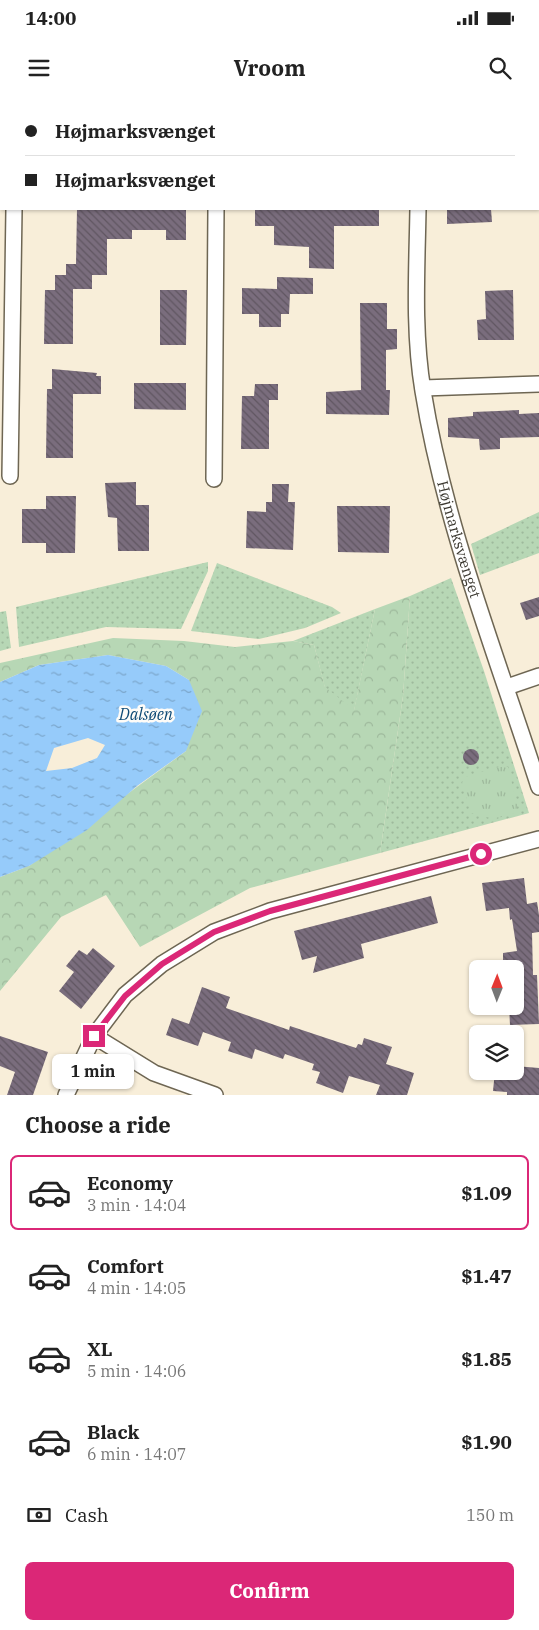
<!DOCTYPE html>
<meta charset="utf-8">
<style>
body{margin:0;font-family:"IBM Plex Serif",serif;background:#f2f2f2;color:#222;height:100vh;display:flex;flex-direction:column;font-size:19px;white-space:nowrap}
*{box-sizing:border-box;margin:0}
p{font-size:16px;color:#767676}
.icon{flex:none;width:28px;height:28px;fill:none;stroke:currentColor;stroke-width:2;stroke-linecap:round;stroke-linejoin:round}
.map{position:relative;height:995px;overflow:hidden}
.details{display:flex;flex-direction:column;background:#fff;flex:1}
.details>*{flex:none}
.banner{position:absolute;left:0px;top:0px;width:540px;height:110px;box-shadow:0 1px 4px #0004;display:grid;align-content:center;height:110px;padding:0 25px;background:#fff}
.needle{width:32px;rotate:1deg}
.fabs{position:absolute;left:469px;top:860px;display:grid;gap:10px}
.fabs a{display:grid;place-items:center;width:55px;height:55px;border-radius:8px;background:#fff;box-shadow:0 1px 4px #0004;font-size:25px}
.end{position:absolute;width:22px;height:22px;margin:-11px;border:6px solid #db2777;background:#fff;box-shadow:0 0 0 2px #fff}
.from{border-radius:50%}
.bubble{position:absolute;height:35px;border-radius:8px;background:#fff;box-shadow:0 1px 4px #0004;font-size:16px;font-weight:800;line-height:35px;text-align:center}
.banner b{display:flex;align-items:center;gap:18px;height:48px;font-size:19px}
.banner b+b{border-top:1px solid #e0e0e0}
.banner i{width:12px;height:12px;background:#222}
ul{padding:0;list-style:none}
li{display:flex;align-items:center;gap:15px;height:75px;margin:0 10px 8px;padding:0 15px;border:2px solid transparent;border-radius:8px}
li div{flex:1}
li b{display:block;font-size:19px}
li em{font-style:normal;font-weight:800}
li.current{border-color:#db2777}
li>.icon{width:45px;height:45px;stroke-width:1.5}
h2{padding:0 25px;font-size:22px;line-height:60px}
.pay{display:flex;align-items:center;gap:12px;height:55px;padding:0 25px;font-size:19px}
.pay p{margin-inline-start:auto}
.button{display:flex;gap:10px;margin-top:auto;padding:10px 25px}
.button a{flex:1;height:58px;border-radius:8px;background:#db2777;color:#fff;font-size:20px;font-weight:800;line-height:58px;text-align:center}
.status{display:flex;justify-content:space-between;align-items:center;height:35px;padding:0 25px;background:#fff;direction:ltr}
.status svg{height:14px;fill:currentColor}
header{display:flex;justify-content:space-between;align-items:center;height:65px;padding:0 25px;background:#fff;font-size:22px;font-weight:800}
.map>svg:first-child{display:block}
.grass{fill:url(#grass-dots)}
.forest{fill:url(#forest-crowns)}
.park{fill:url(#park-tufts)}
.water{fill:url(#water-ripples);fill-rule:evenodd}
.building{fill:url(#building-back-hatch)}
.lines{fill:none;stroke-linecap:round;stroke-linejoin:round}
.street-casing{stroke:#6e6653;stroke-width:18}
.street{stroke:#fff;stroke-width:15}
.route{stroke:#db2777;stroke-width:6}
.labels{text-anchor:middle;stroke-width:5;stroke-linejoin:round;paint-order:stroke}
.street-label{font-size:15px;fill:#3a372f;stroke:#fefcf8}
.water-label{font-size:16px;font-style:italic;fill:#0e4a75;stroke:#fefcf8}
</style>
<div class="status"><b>14:00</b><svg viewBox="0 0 49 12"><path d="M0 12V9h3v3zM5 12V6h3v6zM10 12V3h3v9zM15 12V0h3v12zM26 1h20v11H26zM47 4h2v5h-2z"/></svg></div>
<header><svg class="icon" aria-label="menu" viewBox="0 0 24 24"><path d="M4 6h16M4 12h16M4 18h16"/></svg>Vroom<svg class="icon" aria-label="search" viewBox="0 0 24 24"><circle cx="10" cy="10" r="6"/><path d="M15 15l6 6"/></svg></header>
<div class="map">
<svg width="539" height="995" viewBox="0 0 539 995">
<defs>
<pattern id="grass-dots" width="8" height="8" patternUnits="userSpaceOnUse" patternTransform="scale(1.25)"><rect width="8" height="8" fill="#b7d7b5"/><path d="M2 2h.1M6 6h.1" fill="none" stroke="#9eb99c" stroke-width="1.8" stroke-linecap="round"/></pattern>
<pattern id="forest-crowns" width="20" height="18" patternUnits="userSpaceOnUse" patternTransform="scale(1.25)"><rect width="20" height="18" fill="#b7d7b5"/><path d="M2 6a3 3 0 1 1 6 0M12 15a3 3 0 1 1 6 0" fill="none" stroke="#9eb99c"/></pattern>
<pattern id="park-tufts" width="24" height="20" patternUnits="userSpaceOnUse" patternTransform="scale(1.25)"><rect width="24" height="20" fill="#b7d7b5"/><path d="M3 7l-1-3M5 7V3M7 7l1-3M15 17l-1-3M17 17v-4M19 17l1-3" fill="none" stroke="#9eb99c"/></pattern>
<pattern id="water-ripples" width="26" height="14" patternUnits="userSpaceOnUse" patternTransform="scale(1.25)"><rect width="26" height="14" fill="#96cbfa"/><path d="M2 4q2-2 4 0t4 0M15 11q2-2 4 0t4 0" fill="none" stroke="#7ba6cb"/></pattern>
<pattern id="building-back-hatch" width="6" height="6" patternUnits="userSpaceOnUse" patternTransform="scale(1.25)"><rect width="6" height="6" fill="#7a6d7d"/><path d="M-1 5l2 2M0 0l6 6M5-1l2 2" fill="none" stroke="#605661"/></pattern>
</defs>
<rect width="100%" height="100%" fill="#f8eed9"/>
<g class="grass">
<path d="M539,412v41l-59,22 -9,-31z"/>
<path d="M208,462v9l-27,58 -75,-2 -87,20 -3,-40z"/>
<path d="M217,463l115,44 9,6 -36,15 -46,11 -68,-8z"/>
<path d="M451,478l33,93 45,142 -149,40 23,-157 7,-100z"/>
<path d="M375,509l-21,102 -29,-23 -11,-43 -21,-4z"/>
<path d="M6,511l5,37 -11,3v-39z"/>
</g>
<path class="forest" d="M410,496l-7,100 -23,157 -130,35 -110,59 -34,-52 -45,22 -61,74v-114l29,-11 157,-115 3,-71 -23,-14 -58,-11 -69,10 -39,17v-19l113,-25 71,3 51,6 58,-6 21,4 11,42 29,23 21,-101z"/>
<path class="park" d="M498,667h10l9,38 -1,8 -22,6 -23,-6 -9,-30 3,-6z"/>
<path class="water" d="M108,555l58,11 23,14 13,31 -16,40 -49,35 -50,44 -58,36 -29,11v-195l39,-17zM88,638l17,7 -8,13 -25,10 -26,3 8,-23z"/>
<g class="building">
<path d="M77,109h109v31h-20v-10h-34v9h-25v36h-15v14h-19v55h-29l1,-54h10v-15h11v-11h10z"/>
<path d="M255,109h124v17h-45v43l-25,-1v-21l-35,-2v-19h-19z"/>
<path d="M447,109h44l1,13 -45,2z"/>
<path d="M277,177l36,1v16h-23l-1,20h-8v13h-22v-13h-17v-26l35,1z"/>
<path d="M160,190h27l-1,55h-26z"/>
<path d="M513,190l1,50h-36l-1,-20 9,-1 -1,-28z"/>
<path d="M360,203h27v26h10v20l-11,1v40h4l-1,25 -63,-1v-22l35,-2z"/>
<path d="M52,269l45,4 -1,3h5v18h-28v64h-27l1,-69h5z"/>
<path d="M134,283h52v27l-52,-1z"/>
<path d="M255,284h23v16h-9v49h-28l1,-53h12z"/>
<path d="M519,310v4l20,-1v24l-39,1v11l-20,1 -1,-11 -31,-2v-19l25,-2v-4z"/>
<path d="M136,382v23h13v46h-31l-1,-33 -9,-1 -3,-34z"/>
<path d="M272,384h17l-1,18h7l-2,48 -47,-2 1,-37 19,1v-10h6z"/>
<path d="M46,396h30l-1,57h-29v-10h-24v-34h24z"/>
<path d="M337,406h53l-1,47 -51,-1z"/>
<path d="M539,497v19l-13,4 -6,-17z"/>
<circle cx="471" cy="657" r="8"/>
<path d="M524,778l3,26 10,-2 2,13v17l-7,1 1,42h4l2,49 -29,1 -1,-19h6v-37h-12v-16l14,-2 -5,-32 -2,1 -1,-12 -23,3 -4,-28z"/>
<path d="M431,796l7,27 -77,21 3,14 -51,15 4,-17 -15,4 -8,-29z"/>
<path d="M93,848l22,18 -34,43 -22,-18 15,-19 -8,-6 13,-16 8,5z"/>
<path d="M202,887l28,10 -4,11 63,22 1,-4 66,22 2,-4 4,1 2,-7 28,9 -6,17 28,9 -7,22h-31l4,-10 -31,-9 -6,17 -27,-10 4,-11 -8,-2 2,-6 -29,-10 -2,5 -28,-10 -3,10 -24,-8 3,-9 -28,-10 -5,14 -32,-11 6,-17 17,6z"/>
<path d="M0,936l48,16 -15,43h-26l8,-23 -15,-6z"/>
<path d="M515,966l24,2v27h-32v-3l-14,-1 2,-20h20z"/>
</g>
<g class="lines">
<g class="street-casing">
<g id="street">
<path d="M421,1v-1"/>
<path id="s1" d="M418,109c-1,60 -5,122 5,182 22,136 74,265 116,396"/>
<path d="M423,288l116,-4"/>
<path d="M10,376l4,-267"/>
<path d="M214,379l2,-270"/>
<path d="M507,587l32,-11"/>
<path d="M94,936l60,37 61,22"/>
<path d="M66,995l28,-59 31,-41 37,-31 52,-32 56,-21 269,-72"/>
</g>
</g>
<use href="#street" class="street"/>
</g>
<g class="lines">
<path class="route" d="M94,936l31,-40 37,-32 52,-32 56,-21 211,-57"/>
</g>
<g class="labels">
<g class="street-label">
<text dy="5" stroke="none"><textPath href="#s1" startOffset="335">Højmarksvænget</textPath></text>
</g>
<g class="water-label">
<text x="146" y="620">Dalsøen</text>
</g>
</g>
</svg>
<div class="fabs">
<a><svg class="needle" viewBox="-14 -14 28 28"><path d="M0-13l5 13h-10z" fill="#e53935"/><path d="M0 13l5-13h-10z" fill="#767676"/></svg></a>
<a><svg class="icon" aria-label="layers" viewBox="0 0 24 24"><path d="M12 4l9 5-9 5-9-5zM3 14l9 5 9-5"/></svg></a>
</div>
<i class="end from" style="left:481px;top:754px"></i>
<i class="end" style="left:94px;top:936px"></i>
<div class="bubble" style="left:52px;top:954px;width:82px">1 min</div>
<div class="banner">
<b><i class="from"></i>Højmarksvænget</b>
<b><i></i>Højmarksvænget</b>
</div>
</div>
<section class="details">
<h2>Choose a ride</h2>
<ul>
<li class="current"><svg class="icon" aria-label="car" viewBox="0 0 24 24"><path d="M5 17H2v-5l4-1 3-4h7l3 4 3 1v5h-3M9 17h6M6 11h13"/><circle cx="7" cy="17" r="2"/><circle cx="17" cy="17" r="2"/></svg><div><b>Economy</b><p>3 min · 14:04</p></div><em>$1.09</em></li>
<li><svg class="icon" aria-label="car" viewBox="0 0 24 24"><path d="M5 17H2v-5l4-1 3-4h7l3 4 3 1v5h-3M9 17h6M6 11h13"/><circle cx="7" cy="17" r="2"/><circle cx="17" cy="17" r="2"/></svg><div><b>Comfort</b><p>4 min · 14:05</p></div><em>$1.47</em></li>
<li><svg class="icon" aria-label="car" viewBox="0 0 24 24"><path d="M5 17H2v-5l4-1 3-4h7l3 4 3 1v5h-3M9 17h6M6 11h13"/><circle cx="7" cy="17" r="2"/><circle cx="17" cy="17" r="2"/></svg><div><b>XL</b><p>5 min · 14:06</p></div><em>$1.85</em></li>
<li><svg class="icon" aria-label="car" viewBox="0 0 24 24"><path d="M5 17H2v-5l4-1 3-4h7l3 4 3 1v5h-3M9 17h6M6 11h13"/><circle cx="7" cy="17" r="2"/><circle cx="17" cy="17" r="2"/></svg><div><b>Black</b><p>6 min · 14:07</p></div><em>$1.90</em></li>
</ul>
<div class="pay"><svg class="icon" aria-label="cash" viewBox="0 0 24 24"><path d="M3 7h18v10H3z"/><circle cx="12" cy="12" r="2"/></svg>Cash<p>150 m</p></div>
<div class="button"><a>Confirm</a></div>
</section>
